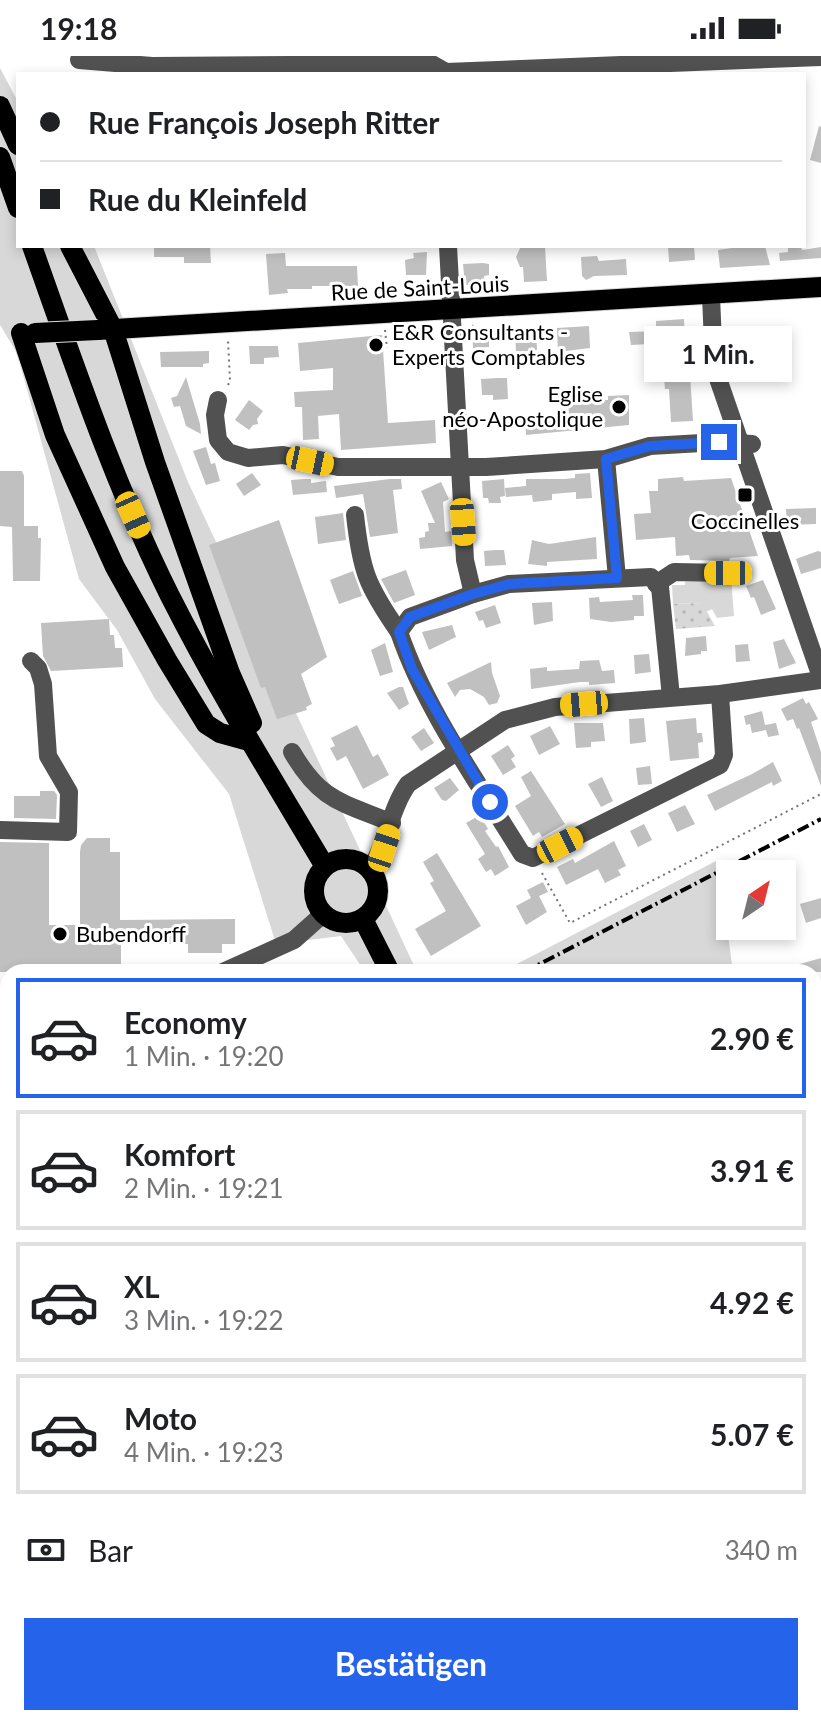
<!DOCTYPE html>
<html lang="de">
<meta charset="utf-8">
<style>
body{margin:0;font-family:Lato,sans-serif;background:#f6f6f6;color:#202124;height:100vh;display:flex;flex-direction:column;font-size:30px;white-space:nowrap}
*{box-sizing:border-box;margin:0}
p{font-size:26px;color:#757577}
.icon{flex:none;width:44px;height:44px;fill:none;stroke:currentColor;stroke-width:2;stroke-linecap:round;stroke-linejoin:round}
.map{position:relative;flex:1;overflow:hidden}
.sheet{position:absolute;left:0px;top:908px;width:822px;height:762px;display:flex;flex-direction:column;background:#fff;border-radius:24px 24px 0 0;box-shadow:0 4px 12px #0003}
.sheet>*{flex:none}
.hud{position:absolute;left:16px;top:16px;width:790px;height:176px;border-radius:0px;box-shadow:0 4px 12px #0003;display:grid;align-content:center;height:176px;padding:0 24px;background:#fff}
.needle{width:52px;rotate:35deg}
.controls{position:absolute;left:716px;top:804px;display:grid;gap:16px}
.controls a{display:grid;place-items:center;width:80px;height:80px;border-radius:0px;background:#fff;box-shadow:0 4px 12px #0003;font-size:40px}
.end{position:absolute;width:36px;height:36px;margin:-18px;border:10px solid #2563eb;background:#fff;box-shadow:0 0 0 4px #fff}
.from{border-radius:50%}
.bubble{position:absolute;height:56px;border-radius:0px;background:#fff;box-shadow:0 4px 12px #0003;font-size:26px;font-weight:700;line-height:56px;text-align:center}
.car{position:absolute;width:24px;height:48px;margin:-24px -12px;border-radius:10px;box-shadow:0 0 6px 2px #0007;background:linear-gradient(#f5c518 24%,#345 0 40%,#f5c518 0 76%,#345 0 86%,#f5c518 0)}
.hud b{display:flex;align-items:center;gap:28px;height:76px;font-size:30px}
.hud b+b{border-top:2px solid #e0e0e0}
.hud i{width:20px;height:20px;background:#202124}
ul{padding:14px 0 0;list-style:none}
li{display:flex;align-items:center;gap:24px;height:120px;margin:0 16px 12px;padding:0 8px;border:4px solid #e0e0e0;border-radius:0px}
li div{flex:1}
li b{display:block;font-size:30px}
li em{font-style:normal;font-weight:700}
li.current{border-color:#2563eb}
li>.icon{width:72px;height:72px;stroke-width:1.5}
.pay{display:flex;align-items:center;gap:20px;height:88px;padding:0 24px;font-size:30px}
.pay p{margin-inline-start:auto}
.button{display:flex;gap:16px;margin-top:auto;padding:16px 24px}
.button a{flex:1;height:92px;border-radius:0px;background:#2563eb;color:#fff;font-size:32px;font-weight:700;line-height:92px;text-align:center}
.status{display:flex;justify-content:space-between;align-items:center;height:56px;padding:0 40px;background:#fff;direction:ltr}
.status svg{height:22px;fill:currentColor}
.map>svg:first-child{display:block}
.green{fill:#d8d8d8}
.park{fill:url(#park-dots)}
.building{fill:#c0c0c0}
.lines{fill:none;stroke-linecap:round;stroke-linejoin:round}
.major-casing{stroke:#dbdbdb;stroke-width:22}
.path{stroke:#737373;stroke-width:2;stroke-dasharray:2 4;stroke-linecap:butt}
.minor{stroke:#515151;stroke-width:18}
.major{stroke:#000;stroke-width:20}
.rail{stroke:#000;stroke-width:4;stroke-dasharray:12 4 2 4;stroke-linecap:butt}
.major-bridge-casing{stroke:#dbdbdb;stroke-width:22;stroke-linecap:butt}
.major-bridge{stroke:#000;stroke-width:20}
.route{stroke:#2563eb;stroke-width:10}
.poi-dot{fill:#000;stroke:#fff;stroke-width:3}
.labels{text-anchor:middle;stroke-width:6;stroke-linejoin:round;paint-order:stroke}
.street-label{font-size:22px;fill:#000;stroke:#fff}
.poi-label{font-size:22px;fill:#000;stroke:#fff;text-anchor:start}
</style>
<div class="status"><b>19:18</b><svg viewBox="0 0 49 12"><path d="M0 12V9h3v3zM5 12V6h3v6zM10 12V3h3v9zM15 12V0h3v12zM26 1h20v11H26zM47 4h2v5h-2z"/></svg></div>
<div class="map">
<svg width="821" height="1669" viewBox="0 0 821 1669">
<defs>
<pattern id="park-dots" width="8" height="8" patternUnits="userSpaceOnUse" patternTransform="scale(2)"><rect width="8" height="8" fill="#d8d8d8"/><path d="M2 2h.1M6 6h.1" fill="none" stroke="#b8b8b8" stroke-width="1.8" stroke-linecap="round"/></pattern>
</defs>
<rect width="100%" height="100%" fill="#fff"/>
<g class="green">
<path d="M0,12l18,34v144h76l94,236 229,490h-52l-24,-36 -65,8 -47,-150 -74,-95 -38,-69 -38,-51 -62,-226 -17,-28z"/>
<path d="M686,519l45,1 3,40 -17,2 -5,-9 -6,3 -5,-9 -28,1 -1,-19h13z"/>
<path d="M718,804l15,112h-232z"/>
<path d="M29,1662h101l-6,7h-103z"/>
</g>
<path class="park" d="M702,547l13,23 -39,3 -3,-25z"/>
<g class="building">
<path d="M819,70l2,1v36l-11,-3z"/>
<path d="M154,190h56l1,17h-27v-6h-30z"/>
<path d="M521,190h24l2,35 -23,1 -1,-15h-3l-4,-10z"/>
<path d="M668,190h26l1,14 -26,2z"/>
<path d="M747,190h18l5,19 -50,3 -2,-18z"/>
<path d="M788,190h13l1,4 19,-3v11l-41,3 -1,-8 9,-1z"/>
<path d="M427,196l-1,23h-20l-1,-15 9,-2 -1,-5z"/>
<path d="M285,197l1,13h71l1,20h-46v3h-25l1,4 -19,2 -3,-41z"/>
<path d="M597,200l2,5 27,-2 1,16 -33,1 -8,4 -4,-4 -1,-19z"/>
<path d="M483,207l6,1v11l-5,1 1,8 -20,1 -2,-21z"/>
<path d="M684,263l1,23 -54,3 -2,-13 27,-1v-10z"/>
<path d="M472,268l9,8h8v15l-16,1z"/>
<path d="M589,270l1,22 -32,4 -1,-24z"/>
<path d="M536,273l1,21 -21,2 -1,-22z"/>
<path d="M382,279l6,88 47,-3 1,23 -95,7 -2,-36 -21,2 1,23 -16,1 -1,-33h-7l-1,-15 39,-2v-22l-33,3 -2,-28z"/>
<path d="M249,290h29l1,11 -15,1v6h-14z"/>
<path d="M209,295v12l-6,1v3h-42l-1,-15z"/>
<path d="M690,319l3,46 -22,1 -2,-33h-4l-1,-12z"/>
<path d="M186,321l14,47 1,10 -15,-8 -6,-20 -6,1 -3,-9 6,-2z"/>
<path d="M498,322h9l1,21 -15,1v-5h-11l-1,-16z"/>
<path d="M629,339v30l-103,10 -1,-18 44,-2 -1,-13 40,-2v-4z"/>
<path d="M249,344l14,11 -6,8 1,5 -5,1 -4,5 -14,-10z"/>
<path d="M206,391l5,17 4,-1 5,18 -14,4 -13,-34z"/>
<path d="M0,415h22l2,5v50h14v12h3l-1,43h-27l-1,-54 -12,-1z"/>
<path d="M252,417l9,12 -17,11 -8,-12z"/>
<path d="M590,417l2,25 -16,1v-7l-24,2v6l-19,2 -1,-7 -26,2 -1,-9 21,-2v-7h38l11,-1v-4z"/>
<path d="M683,421l1,4 47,-3 27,78 -28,2 -1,3 -39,-1 -1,-5 -13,1 -1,-19 -39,3 -2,-26 17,-1 -2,-22h9v-12z"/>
<path d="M304,423h7v4l15,-2 1,11 -34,3 -2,-15z"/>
<path d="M390,423h11l1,10 -9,1 5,43 -28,4 -7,-43 -27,4 -2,-12z"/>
<path d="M504,423l1,17 -5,1 1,6h-12l-1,-5h-5l-1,-17z"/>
<path d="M441,426l8,17 -6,3 2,30 6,-1 1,15 -32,3 -1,-11 6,-1v-5l4,-1 -1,-8h7l-14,-32z"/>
<path d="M816,452v16l-29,1 -1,-16z"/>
<path d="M343,457l3,27 -28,4 -3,-27z"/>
<path d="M279,464l48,137 -26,17 11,30 -6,3 1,3 -30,9 -12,-32 -4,1 -52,-143z"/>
<path d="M596,481l1,22 -50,3v4l-19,-2 4,-24 17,4z"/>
<path d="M495,494h9l2,15 -21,1 -1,-15z"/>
<path d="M818,495l3,1v16l-20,6 -5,-15z"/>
<path d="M406,514l9,25 -21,8 -13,-24z"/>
<path d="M353,515l9,25 -23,8 -9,-24z"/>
<path d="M763,524l13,29 -15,6 -7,-18 -3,1 -5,-12z"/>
<path d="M632,539h11l1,21h-10v4l-23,2 -21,-3 -1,-21 10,-1 1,5 33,-2z"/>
<path d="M552,546l1,19 -19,4 -2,-22z"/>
<path d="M495,549l6,18 -15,5 -3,-8 -4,1 -4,-9z"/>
<path d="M109,563l1,16h4l1,13h7l1,19 -72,4 -8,-15 -2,-33z"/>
<path d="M452,569l4,12 -27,13 -7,-18z"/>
<path d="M706,580l1,15h-6v3l-16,2 1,-18z"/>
<path d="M784,583l12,24 -17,6 -6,-27z"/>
<path d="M385,587l8,29 -13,4 -9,-26z"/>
<path d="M748,588l2,17 -14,1 -1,-17z"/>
<path d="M649,598l2,18 -16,2 -1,-19z"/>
<path d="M599,604l3,11 12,-1 1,13 -26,2v-3h-9l-49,7 -1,-20 17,-2v4l32,-2 1,-8z"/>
<path d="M491,606l1,11 8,23 -3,7 -8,2 -5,-8 -14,-8 -10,1 -5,7 -8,-14z"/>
<path d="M399,631h4l6,17 -10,6 -12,-17z"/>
<path d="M803,642l3,6 3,-2 9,17 -7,3 10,30v34l-22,-58 -2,1 -4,-10 -6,2 -6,-12z"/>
<path d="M762,655l3,14 11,-2 3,12 -11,2 -2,-7 -14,3 -2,-9 -4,1 -2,-9z"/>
<path d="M644,662l2,24 -16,2 -1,-25z"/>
<path d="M696,662l1,15h5l1,9 -5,1 1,15 -29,3 -4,-40z"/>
<path d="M574,667h29l2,18 -14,1v5l-15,1z"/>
<path d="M357,669l16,32 5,-3 11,21 -26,14 -17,-33 -9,5 -7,-13 5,-2 -4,-8z"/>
<path d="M550,670l10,18 -21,11 -9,-19z"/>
<path d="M424,672l10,15 -13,8 -10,-14z"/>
<path d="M508,689l7,11 -4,3 5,8 -13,8 -12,-19z"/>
<path d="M773,706l9,19 -9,5 -1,-4 -57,29 -8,-16 45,-21z"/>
<path d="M650,710l2,18 -14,1 -2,-17z"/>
<path d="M531,715l34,53 -23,13 -3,-5 -6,4 -18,-30 16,-10 -10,-19z"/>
<path d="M602,721l11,24 -12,6 -13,-23z"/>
<path d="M450,722l9,12 -13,11 -4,-1 -8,-12z"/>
<path d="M40,735h14l3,4 -1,24 -42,-1v-22h26z"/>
<path d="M685,749l10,19 -18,8 -9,-19z"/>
<path d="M480,759l8,14 -3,2 11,16 2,-1 11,21 -14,9 -4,-7 -5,3 -8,-13 7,-5 -19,-31z"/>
<path d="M644,768l8,16 -14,7 -8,-16z"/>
<path d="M87,782h23v14h10v68l115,-1v25h-13v9h-34v-9h-67v28h-121v-130l49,1v82h31v-73l1,-7z"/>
<path d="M614,785l12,25 -8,4 3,5 -16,8 -7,-14 -32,16 -9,-18 16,-8 2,4z"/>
<path d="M437,797l44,73 -50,30 -16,-27 31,-18 -16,-28 4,-2 -11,-19z"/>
<path d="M543,826l5,10 -9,4 8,16 -21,13 -10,-19 15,-8 -4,-8z"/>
<path d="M821,842v20l-15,5 -6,-19z"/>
<path d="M821,902v14h-39v-3z"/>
</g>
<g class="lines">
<g class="major-casing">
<g id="major">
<path d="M0,50l18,39"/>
<path d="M0,101l18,51"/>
<path d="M32,190c42,118 82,238 138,350 47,93 101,180 154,269"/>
<path d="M70,190l43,83 42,133 75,211 22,50"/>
<path d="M98,274l723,-43"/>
<path d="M21,277l34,102 60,132 52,93 39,64 14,9 29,8"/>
<circle cx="346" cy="835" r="32"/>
<path d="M363,863l27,53"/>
<path d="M777,1662l3,7"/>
</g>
</g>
<g class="path">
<path d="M385,274l2,18"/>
<path d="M228,329l2,-4 -2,-41"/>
<path d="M542,817l28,50 251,-129"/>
<path d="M100,1669l6,-7"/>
</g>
<g class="minor">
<path d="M79,4l73,6 280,-2 14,8 375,-15"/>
<path d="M448,190l15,276 2,38 8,34"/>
<path d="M711,240l3,71 107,310"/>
<path d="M218,344l-3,15 3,25 10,12 20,6 35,-3 55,12h148l120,-8 44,-13 69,-4 33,2"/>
<path d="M606,403l11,119"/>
<path d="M355,459c6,56 12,71 44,117"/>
<path d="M656,528l18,-12 54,1"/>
<path d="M671,641l-11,-110 -9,-10 -142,7 -36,10 -63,23 -11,15c27,79 79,150 123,222l11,4 187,-93 4,-10 -4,-61"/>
<path d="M292,696c29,50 50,50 100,71"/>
<path d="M0,774l68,2 1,-40 -21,-36 -5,-72 -5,-16 -7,-7"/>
<path d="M371,813c16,-28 20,-61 37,-85l97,-64 50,-13 165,-13 101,-14"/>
<path d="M223,916l71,-32 28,-25"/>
<path d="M0,977l8,-1"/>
<path d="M814,1040l7,-2"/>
<path d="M814,1294l7,-3"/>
<path d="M814,1421l7,13"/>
<path d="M55,1669l9,-7"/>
<path d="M470,1669l6,-7"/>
<path d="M503,1669v-7"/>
</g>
<use href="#major" class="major"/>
<g class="rail">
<path d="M524,916l297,-153"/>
<path d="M0,1186l8,-4"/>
</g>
<g class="major-bridge-casing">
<path id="major-bridge" d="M35,277l63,-3"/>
</g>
<use href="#major-bridge" class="major-bridge"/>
</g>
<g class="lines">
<path class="route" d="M490,746l-78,-133 -13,-37 11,-15 63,-23 36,-10 108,-6 -11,-119 44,-13 69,-4"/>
</g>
<g class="poi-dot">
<circle cx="376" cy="289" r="8"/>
<circle cx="619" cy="351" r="8"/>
<rect x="737" y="431" width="16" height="16" rx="4"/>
<circle cx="60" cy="878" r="8"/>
</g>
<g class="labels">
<g class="street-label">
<text transform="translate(420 232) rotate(-3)" y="8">Rue de Saint-Louis</text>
</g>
<g class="poi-label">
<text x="392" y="284">E&amp;R Consultants -<tspan x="392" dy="25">Experts Comptables</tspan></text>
<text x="603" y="346" text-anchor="end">Eglise<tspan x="603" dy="25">néo-Apostolique</tspan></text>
<text x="745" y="473" text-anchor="middle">Coccinelles</text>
<text x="76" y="886">Bubendorff</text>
</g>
</g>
</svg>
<div class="controls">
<a><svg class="needle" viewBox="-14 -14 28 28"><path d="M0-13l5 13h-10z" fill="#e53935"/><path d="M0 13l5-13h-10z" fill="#757577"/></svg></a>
</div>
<i class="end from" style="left:490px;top:746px"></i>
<i class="end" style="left:719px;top:386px"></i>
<div class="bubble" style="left:644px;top:270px;width:148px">1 Min.</div>
<i class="car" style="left:310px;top:405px;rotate:102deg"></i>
<i class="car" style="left:133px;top:459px;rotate:156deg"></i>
<i class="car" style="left:463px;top:466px;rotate:176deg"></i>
<i class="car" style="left:728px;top:517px;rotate:270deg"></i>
<i class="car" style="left:584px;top:648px;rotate:265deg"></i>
<i class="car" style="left:560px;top:789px;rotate:63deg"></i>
<i class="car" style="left:384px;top:792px;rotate:18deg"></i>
<div class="hud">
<b><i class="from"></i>Rue François Joseph Ritter</b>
<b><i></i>Rue du Kleinfeld</b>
</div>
<section class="sheet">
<ul>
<li class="current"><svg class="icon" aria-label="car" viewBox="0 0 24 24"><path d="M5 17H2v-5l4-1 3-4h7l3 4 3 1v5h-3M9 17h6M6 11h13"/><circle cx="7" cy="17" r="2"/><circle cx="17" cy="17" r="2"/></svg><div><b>Economy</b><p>1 Min. · 19:20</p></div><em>2.90 €</em></li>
<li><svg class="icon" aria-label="car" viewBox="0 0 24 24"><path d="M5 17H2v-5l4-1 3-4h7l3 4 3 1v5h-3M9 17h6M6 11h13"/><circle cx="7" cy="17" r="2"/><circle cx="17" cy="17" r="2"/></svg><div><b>Komfort</b><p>2 Min. · 19:21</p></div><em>3.91 €</em></li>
<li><svg class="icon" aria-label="car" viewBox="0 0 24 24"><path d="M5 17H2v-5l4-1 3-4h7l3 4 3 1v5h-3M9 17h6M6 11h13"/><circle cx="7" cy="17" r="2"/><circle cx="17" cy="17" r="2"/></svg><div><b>XL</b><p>3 Min. · 19:22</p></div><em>4.92 €</em></li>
<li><svg class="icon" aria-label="car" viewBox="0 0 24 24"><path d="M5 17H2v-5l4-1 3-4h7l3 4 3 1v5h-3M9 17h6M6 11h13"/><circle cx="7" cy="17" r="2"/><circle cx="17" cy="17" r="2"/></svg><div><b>Moto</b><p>4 Min. · 19:23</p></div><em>5.07 €</em></li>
</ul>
<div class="pay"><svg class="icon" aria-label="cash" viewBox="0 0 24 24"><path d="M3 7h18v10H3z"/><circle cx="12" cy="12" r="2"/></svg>Bar<p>340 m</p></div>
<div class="button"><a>Bestätigen</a></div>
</section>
</div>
